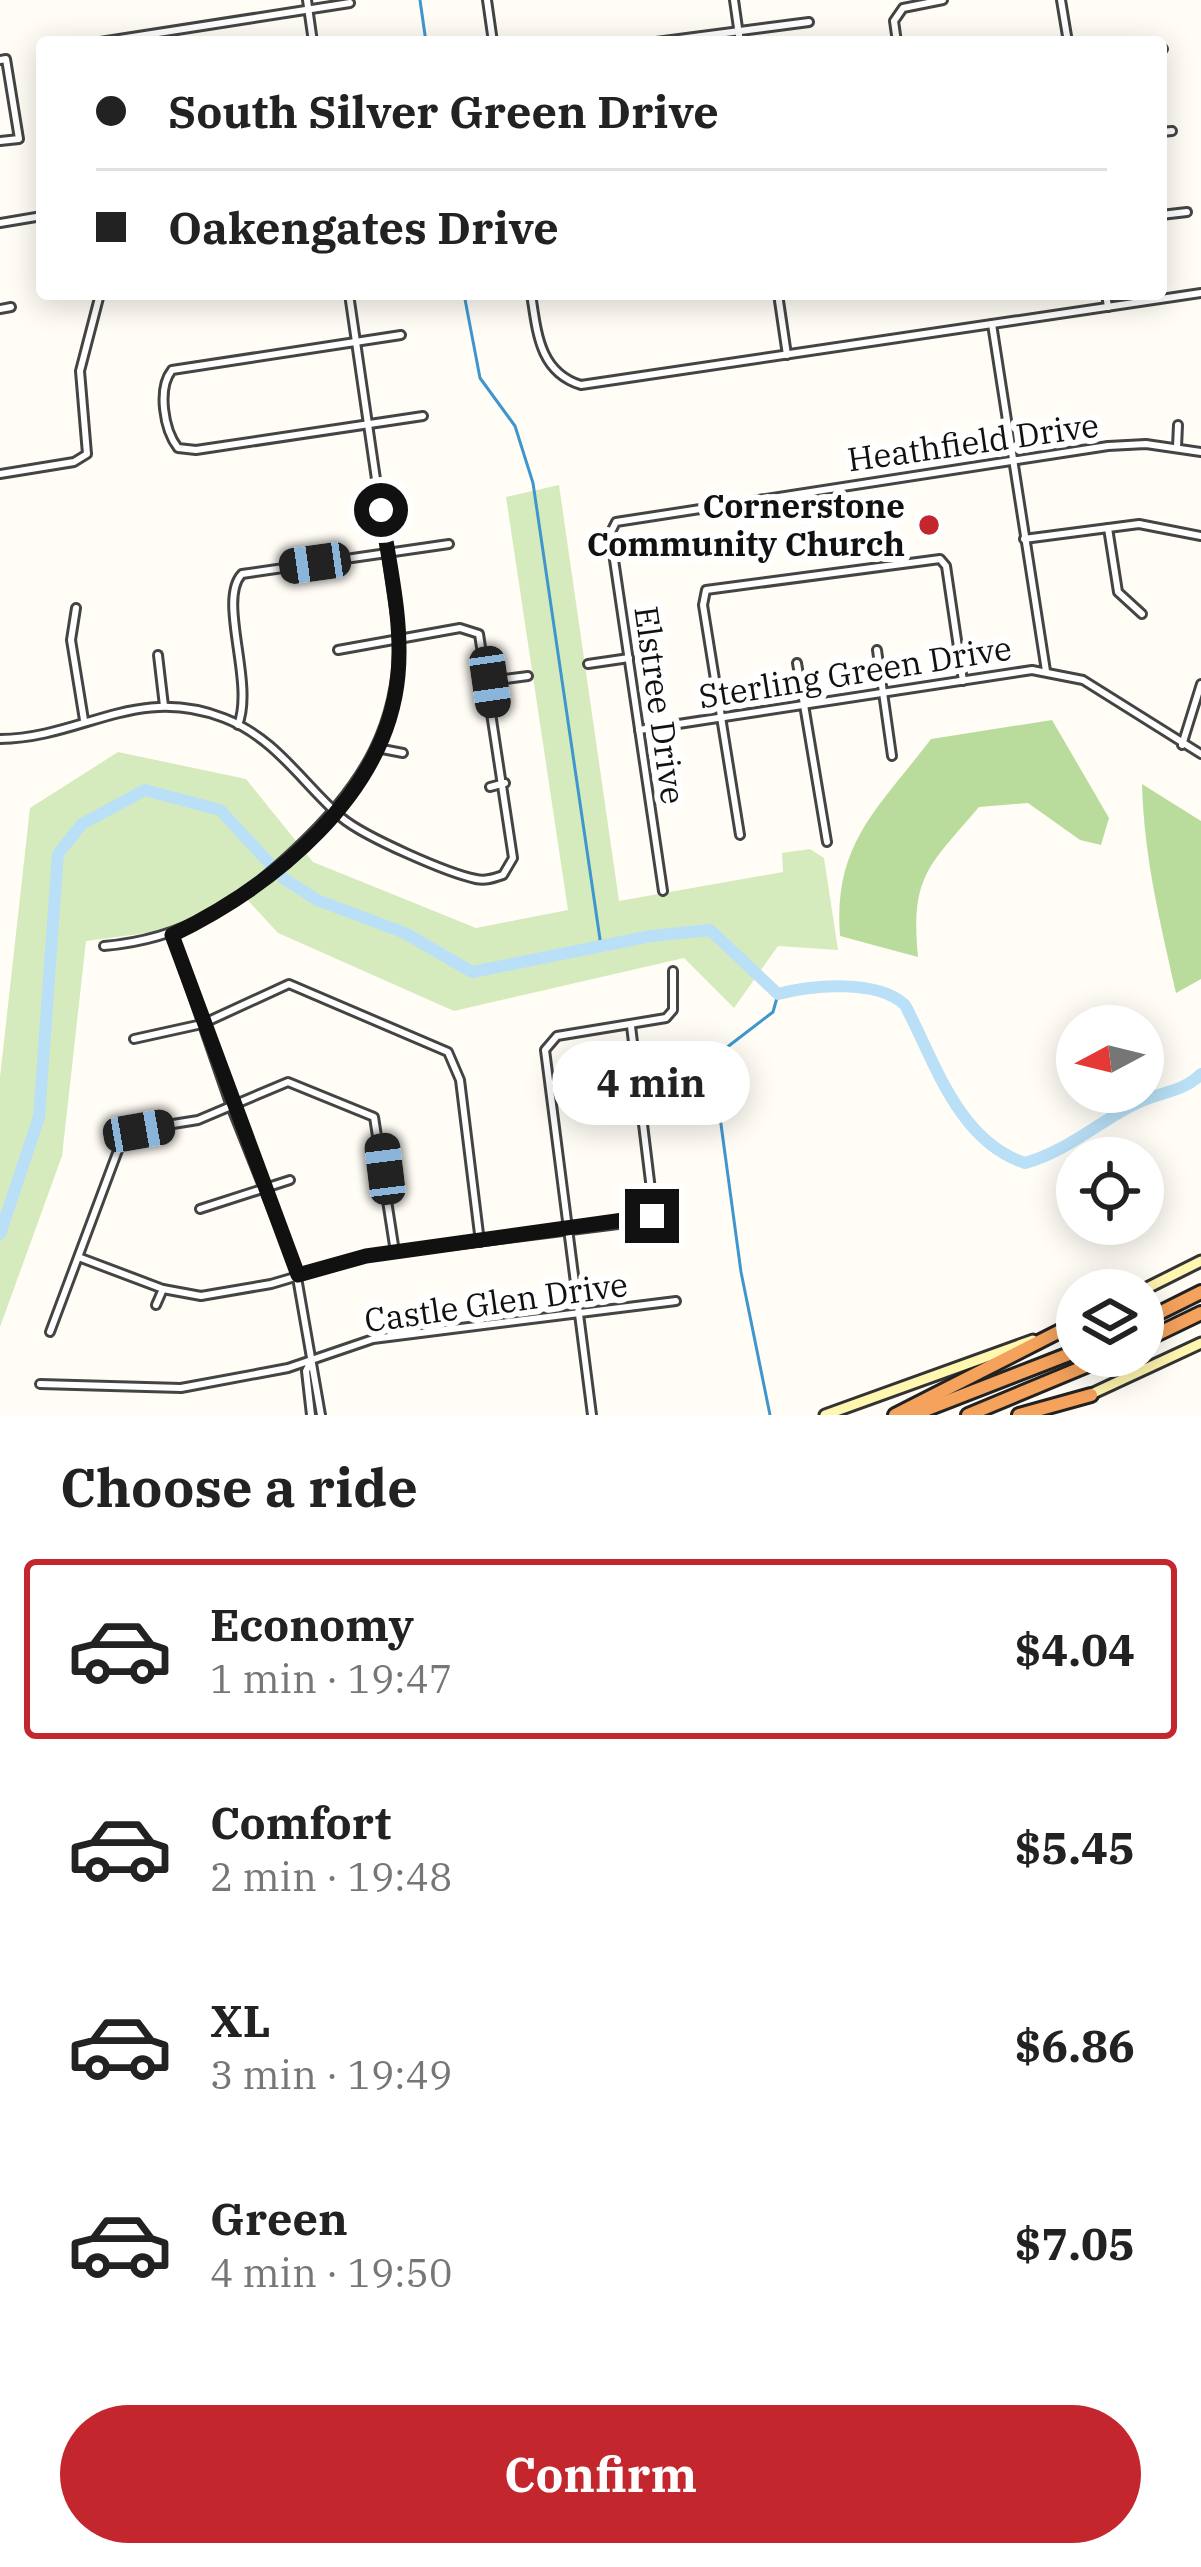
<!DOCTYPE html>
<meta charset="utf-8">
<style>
body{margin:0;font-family:"IBM Plex Serif",serif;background:#f6f6f6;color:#222;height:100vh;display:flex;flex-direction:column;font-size:45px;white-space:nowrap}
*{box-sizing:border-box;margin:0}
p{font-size:39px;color:#767676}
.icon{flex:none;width:66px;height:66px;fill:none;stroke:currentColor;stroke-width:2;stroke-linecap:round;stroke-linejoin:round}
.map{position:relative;height:1415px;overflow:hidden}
.panel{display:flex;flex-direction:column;background:#fff;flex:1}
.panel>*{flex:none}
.guide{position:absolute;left:36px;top:36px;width:1131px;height:264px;border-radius:12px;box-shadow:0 6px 30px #0003;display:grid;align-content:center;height:264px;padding:0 60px;background:#fff}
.needle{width:78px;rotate:263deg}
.controls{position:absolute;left:1056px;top:1005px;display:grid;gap:24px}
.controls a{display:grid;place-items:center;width:108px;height:108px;border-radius:50%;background:#fff;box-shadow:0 6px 30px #0003;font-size:60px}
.end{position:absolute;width:54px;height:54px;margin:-27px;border:15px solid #111;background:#fff;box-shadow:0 0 0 6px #fff}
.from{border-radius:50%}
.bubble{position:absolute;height:84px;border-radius:42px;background:#fff;box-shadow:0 6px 30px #0003;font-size:39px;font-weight:700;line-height:84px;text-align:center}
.car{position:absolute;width:36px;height:72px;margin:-36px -18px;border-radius:15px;box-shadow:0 0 9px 3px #0007;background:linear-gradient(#222 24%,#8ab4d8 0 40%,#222 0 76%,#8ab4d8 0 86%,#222 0)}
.guide b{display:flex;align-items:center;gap:42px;height:114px;font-size:45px}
.guide b+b{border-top:3px solid #e0e0e0}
.guide i{width:30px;height:30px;background:#222}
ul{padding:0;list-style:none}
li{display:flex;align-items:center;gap:36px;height:180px;margin:0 24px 18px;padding:0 36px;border:6px solid transparent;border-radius:12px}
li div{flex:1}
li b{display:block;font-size:45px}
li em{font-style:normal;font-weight:700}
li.current{border-color:#c4262e}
li>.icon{width:108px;height:108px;stroke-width:1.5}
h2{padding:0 60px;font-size:54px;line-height:144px}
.button{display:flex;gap:24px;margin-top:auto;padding:24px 60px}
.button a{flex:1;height:138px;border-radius:72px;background:#c4262e;color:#fff;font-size:48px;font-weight:700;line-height:138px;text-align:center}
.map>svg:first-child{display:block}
.green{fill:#d5ebbd}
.forest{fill:#b9dc9c}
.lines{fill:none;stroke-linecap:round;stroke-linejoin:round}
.stream{stroke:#3f96cf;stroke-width:3}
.river{stroke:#b9e0f7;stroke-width:12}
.street-casing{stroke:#444;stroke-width:12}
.secondary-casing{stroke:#333;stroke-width:15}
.highway-casing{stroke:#222;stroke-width:18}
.street{stroke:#fff;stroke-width:6}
.secondary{stroke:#fff6b0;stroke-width:9}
.highway{stroke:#f5a25d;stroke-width:12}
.route{stroke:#111;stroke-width:15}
.poi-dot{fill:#c4262e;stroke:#fff;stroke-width:4.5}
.labels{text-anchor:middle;stroke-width:12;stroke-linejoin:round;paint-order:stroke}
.street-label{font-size:33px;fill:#111;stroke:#fff}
.poi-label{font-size:33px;font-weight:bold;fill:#111;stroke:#fff;text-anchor:end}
</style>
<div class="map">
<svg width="1201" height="1415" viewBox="0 0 1201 1415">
<rect width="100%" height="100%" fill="#fffdf5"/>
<path class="green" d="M559,485l60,416 164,-29 -1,-19 28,-4 14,9 14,92 -60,-4 -44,62 -50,-50 -230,53 -176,-78 -37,-40 -71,37 -84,11 -24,215 -62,171v-250l30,-269 88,-56 128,27 67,83 163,66 92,-18 -62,-413z"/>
<g class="forest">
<path d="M1052,720l57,98 -8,27 -21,-5 -52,-37 -49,4c-50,59 -69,69 -61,150l-78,-21c-7,-93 38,-127 91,-197z"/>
<path d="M1142,784l59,37v158l-25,14c-16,-71 -32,-136 -34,-209z"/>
</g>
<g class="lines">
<g class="stream">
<path d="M420,0l6,42"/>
<path d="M464,294l16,84 35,48 18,57 68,463"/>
<path d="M770,1415l-29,-143 -26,-192 11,-32 47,-36 5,-18"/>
</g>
<path class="river" d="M0,1234l39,-117 19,-263 24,-30 63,-34 75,20 63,68 34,22 88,33 67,39 179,-36 59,-6 68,64c34,-9 100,-15 127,11 30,57 53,136 120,158 42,-12 71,-39 108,-58 23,-13 50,-12 68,-31"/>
<g class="street-casing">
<g id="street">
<path d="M307,0l6,42"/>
<path d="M487,0l6,42"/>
<path d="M734,0l6,42"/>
<path d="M1061,0l7,42"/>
<path d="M100,42l250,-39"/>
<path d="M656,42l153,-20"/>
<path d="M897,42l-3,-21 9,-13 40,-8"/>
<path d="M1161,49h2"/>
<path d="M0,60l6,-1 13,80 -19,2"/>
<path d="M1161,132l11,-1"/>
<path d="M1161,215l26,-3"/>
<path d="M0,223l42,-7"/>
<path d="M531,294c6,38 8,78 50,91l620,-92"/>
<path d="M622,294h19"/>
<path d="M778,294l9,61"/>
<path d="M1106,294l2,13"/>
<path d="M0,309l11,-2"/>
<path d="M992,324l54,347"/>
<path d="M401,335l-229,35c-15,19 -8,60 6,78l18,2 227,-34"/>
<path d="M1177,447l1,-22"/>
<path d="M0,474l74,-12 13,-8 -7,-83 20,-77"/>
<path d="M1108,528l10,64 24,22"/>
<path d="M1024,539l115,-15 62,12"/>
<path d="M76,608l-5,32 13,80"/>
<path d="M877,650l15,106"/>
<path d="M158,655l6,51"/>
<path d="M797,663l30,179"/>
<path d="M588,664l41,-6"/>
<path d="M490,681l38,-5"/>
<path d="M238,725c17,-43 -21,-125 4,-151l207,-30"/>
<path d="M639,730l393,-60 51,10 118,74"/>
<path d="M0,739c83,-1 136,-55 224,-21 52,20 78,65 118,100 23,19 105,55 134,61 10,2 18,-1 27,-4l10,-17 -34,-224 -19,-6 -122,22"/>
<path d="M1182,745l19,-61"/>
<path d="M377,748l26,5"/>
<path d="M490,787l15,-4"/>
<path d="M740,835l-37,-230 3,-15 234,-31 6,7 17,115"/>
<path d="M663,891l-50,-338 -2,-21 5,-10 492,-76 38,-2 55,8"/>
<path d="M172,935l59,171 64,160 26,149"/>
<path d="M104,946c82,-7 135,-43 193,-98 66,-62 105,-125 101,-218l-49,-336"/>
<path d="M134,1039l68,-15 87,-40 159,68 12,28 20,162"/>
<path d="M200,1209l90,-29"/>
<path d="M81,1258l82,31 38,7 70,-12 95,-28 276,-35 9,-4 2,-11 -22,-180"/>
<path d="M156,1305l7,-16"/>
<path d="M50,1332l73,-195 6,-6 69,-11 90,-38 86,35 21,135"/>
<path d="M40,1384l141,4 107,-20 85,-29 303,-38"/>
<path d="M311,1415l-5,-44 5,-10"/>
<path d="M592,1415l-47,-365 12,-14 109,-18 7,-8v-39"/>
</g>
</g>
<g class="secondary-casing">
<g id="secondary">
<path d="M1143,1290l58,-29"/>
<path d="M1087,1396l114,-53"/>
<path d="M825,1415l208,-75"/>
</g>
</g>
<g class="highway-casing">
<g id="highway">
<path d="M1143,1321l58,-29"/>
<path d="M1143,1341l58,-28"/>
<path d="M895,1415l175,-89"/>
<path d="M912,1415l165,-64"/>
<path d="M968,1415l142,-59"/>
<path d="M1019,1415l72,-20"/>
</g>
</g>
<use href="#street" class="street"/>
<use href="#secondary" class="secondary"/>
<use href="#highway" class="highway"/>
</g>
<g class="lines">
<path class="route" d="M381,510c8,54 22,110 17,165 -11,120 -125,211 -226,260l126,340 68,-19 286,-40"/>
</g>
<circle class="poi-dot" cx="929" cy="525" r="12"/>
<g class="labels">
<g class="street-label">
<text transform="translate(973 442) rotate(-8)" y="12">Heathfield Drive</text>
<text transform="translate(855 672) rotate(-9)" y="12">Sterling Green Drive</text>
<text transform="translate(660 705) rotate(82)" y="12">Elstree Drive</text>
<text transform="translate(496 1302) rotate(-8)" y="12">Castle Glen Drive</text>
</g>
<g class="poi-label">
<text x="905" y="518">Cornerstone<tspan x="905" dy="38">Community Church</tspan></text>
</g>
</g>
</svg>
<div class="controls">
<a><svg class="needle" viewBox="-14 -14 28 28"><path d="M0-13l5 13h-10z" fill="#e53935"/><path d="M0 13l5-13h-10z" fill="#767676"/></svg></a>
<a><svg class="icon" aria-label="locate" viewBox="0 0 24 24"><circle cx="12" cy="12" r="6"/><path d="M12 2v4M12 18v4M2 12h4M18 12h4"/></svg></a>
<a><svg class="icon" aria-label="layers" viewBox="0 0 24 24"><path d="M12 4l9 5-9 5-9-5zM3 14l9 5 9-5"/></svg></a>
</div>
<i class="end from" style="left:381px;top:510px"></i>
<i class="end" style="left:652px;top:1216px"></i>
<div class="bubble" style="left:552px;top:1041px;width:198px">4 min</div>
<i class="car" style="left:315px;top:563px;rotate:262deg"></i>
<i class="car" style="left:490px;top:682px;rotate:172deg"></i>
<i class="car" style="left:139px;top:1131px;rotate:80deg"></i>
<i class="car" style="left:385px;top:1169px;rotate:353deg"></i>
<div class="guide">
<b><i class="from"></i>South Silver Green Drive</b>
<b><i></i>Oakengates Drive</b>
</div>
</div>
<section class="panel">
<h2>Choose a ride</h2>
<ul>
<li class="current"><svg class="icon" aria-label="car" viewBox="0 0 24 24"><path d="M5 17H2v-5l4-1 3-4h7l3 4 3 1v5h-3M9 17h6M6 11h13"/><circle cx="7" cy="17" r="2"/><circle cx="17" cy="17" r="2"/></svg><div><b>Economy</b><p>1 min · 19:47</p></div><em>$4.04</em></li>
<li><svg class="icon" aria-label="car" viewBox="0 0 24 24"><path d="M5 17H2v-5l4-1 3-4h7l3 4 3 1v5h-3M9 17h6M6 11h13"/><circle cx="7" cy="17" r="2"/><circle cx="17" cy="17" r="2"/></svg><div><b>Comfort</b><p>2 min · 19:48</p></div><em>$5.45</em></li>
<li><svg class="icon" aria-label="car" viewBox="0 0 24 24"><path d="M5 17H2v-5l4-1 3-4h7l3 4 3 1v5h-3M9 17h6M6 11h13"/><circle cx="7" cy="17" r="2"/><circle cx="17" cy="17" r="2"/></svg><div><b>XL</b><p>3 min · 19:49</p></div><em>$6.86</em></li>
<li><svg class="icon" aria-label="car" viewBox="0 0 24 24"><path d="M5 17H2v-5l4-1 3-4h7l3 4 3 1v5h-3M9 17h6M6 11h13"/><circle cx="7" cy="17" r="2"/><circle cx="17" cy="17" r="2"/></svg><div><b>Green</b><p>4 min · 19:50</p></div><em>$7.05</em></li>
</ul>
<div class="button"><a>Confirm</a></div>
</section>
